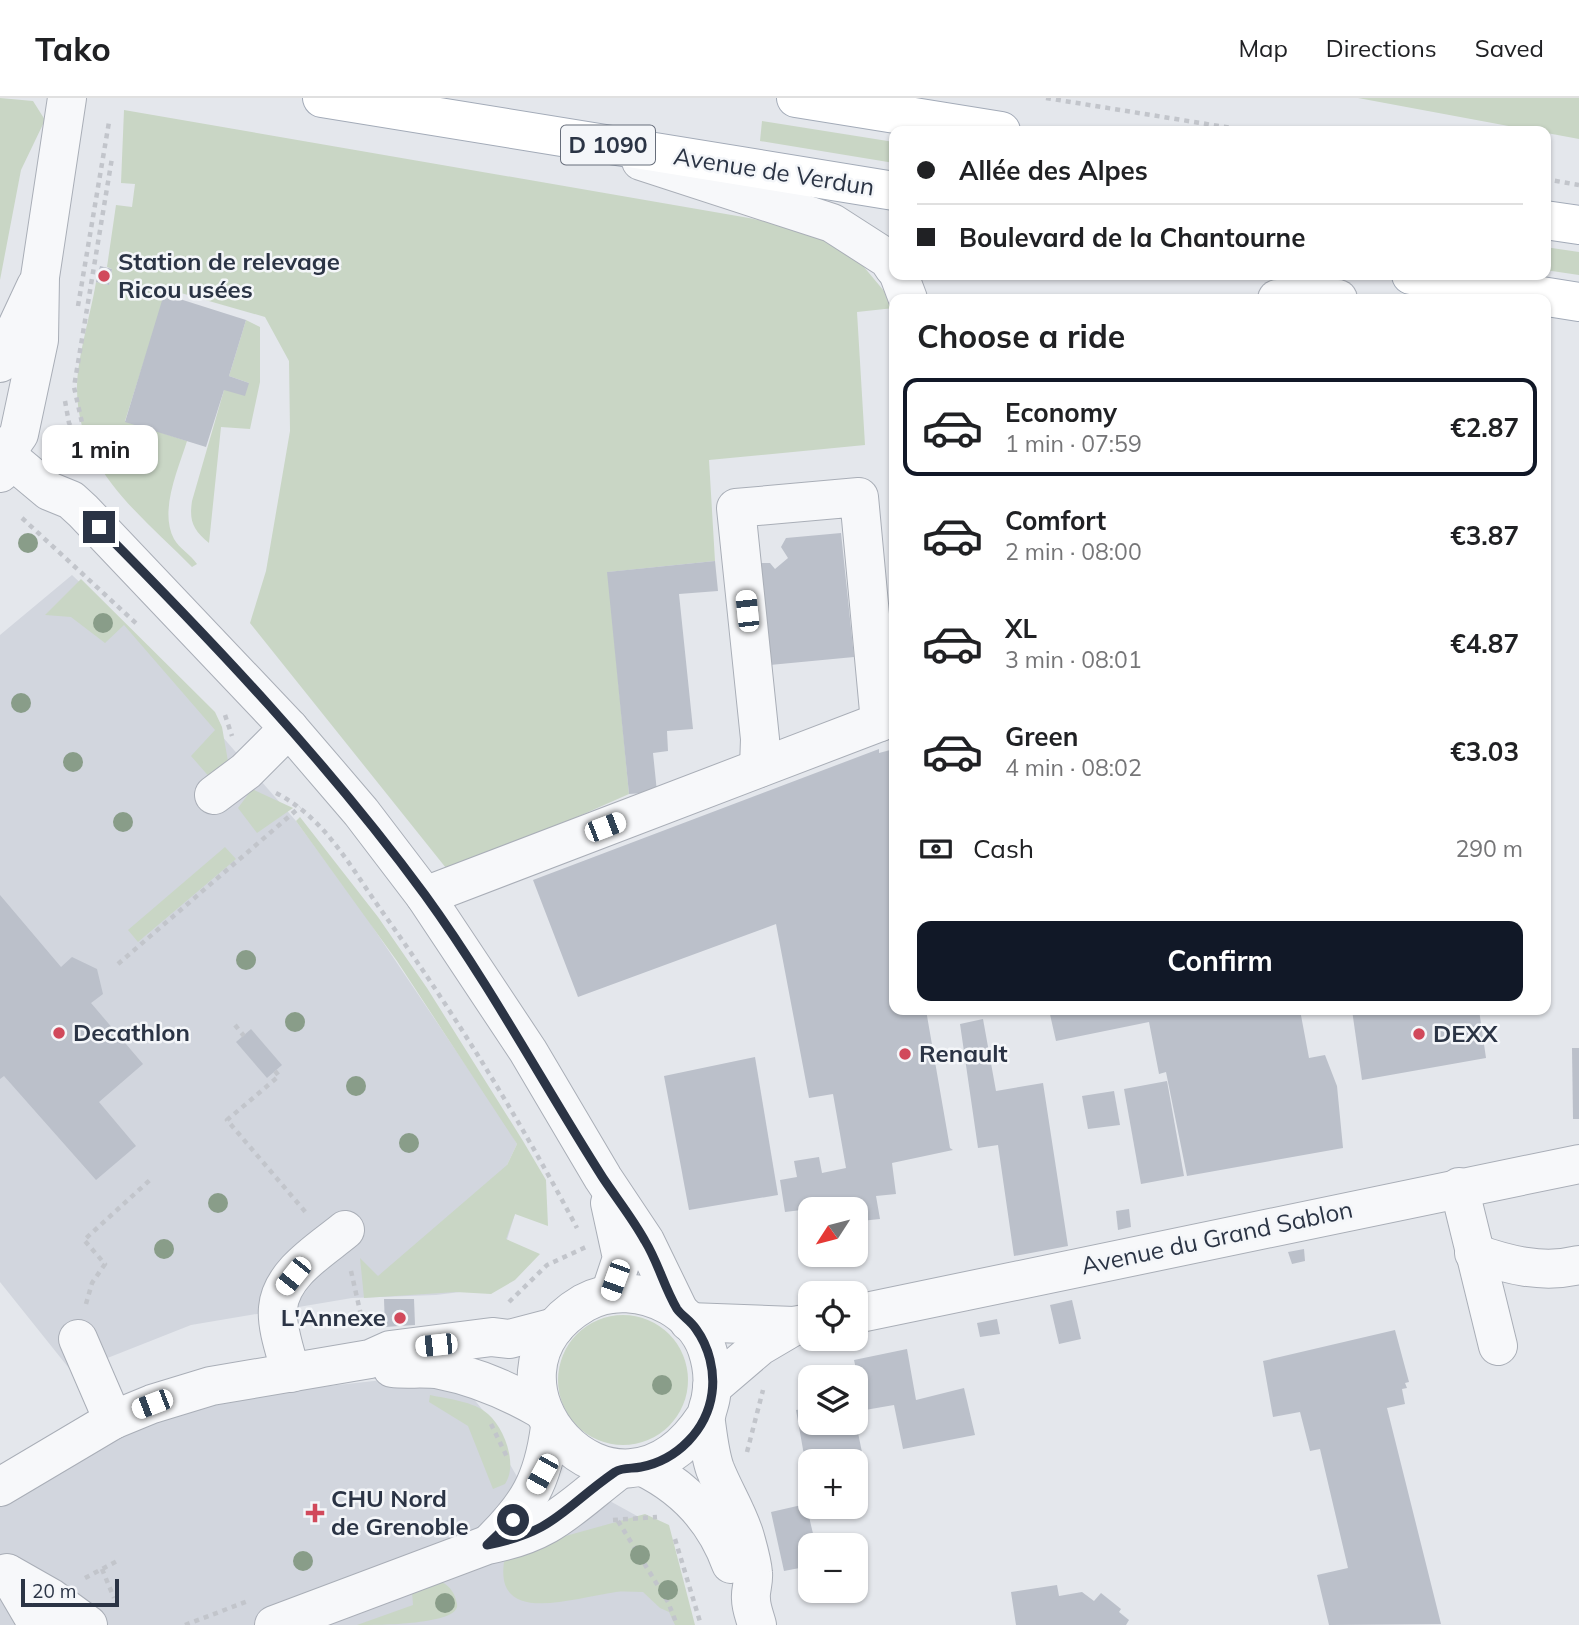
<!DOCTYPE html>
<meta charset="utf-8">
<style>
body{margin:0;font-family:Mulish,sans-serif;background:#f6f6f6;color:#202124;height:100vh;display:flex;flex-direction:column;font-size:26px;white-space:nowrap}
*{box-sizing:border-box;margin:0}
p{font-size:23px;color:#757577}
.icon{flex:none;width:38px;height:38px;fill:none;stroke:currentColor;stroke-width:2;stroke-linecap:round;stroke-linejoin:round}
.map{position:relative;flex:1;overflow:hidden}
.panel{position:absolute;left:889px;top:196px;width:662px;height:721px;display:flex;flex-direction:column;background:#fff;border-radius:14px;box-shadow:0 2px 5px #0004}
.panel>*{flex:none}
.hud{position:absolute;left:889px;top:28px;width:662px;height:154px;border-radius:14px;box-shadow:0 2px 5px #0004;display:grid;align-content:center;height:154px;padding:0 28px;background:#fff}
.needle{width:46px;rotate:234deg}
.buttons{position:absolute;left:798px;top:1099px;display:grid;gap:14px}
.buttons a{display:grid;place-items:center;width:70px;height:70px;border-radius:14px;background:#fff;box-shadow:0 2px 5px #0004;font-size:35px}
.scale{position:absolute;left:21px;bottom:18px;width:98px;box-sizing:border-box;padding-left:7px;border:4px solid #2b3445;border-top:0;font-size:19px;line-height:24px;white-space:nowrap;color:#2b3445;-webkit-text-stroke:5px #f4f6f9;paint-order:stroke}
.end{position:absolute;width:32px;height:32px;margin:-16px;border:9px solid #2b3445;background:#fff;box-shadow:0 0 0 4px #fff}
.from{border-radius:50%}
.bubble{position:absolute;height:49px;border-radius:14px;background:#fff;box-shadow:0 2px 5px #0004;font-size:23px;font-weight:700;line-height:49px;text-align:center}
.car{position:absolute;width:21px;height:42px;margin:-21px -10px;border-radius:9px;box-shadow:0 0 5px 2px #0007;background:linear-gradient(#fff 24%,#345 0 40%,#fff 0 76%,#345 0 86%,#fff 0)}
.hud b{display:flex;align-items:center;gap:24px;height:66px;font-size:26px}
.hud b+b{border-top:2px solid #e0e0e0}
.hud i{width:18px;height:18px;background:#202124}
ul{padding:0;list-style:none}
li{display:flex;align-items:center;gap:21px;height:98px;margin:0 14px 10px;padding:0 14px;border:4px solid transparent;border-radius:14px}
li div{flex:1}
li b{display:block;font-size:26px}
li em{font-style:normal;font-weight:700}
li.selected{border-color:#111827}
li>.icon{width:63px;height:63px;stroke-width:1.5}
h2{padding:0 28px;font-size:32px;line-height:84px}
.pay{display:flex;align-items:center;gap:18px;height:77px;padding:0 28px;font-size:26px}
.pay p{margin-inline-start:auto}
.cta{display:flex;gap:14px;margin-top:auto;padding:14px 28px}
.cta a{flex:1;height:80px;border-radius:14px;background:#111827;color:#fff;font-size:28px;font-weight:700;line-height:80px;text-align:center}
header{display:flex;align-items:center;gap:42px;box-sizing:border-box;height:98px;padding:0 35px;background:#fff;border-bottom:2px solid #e0e0e0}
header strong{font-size:33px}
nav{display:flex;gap:38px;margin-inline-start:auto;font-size:24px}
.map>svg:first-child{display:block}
.built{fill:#d2d6de}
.green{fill:#c9d6c5}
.building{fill:#bbc0ca}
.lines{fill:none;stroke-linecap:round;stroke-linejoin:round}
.minor-casing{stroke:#a9aeb7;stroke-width:40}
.major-casing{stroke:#a3abb8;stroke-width:40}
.path{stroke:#c2c5cb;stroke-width:4.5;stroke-dasharray:5 5;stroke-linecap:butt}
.minor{stroke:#f7f8fa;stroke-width:38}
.major{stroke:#fff;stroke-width:38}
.tree{fill:#899d89}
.route{stroke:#2b3445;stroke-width:9}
.poi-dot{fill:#d1495b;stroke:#f4f6f9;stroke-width:2.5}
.labels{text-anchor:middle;stroke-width:5;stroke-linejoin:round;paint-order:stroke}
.shield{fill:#f4f6f9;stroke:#676e7b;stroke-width:2}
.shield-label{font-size:23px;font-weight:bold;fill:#2b3445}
.street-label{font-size:24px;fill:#2b3445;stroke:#f4f6f9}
.poi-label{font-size:24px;font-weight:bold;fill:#2b3445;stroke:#f4f6f9;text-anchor:start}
</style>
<header>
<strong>Tako</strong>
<nav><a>Map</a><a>Directions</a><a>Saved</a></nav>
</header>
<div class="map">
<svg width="1579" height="1527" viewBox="0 0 1579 1527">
<rect width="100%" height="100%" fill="#e4e7ec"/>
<g class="built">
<path d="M72,477l52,49 172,197 68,93 142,211 11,19 -10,21 8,49 -23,74 -56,7 -84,3 -161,27 -119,47 -72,-90v-647z"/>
<path d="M410,1279l59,16 24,30 7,24 19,33 26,18 54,-3 58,32 23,98h-680v-140l32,-22 206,-67z"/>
</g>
<g class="green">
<path d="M0,0l33,3 12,19 -24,50 -21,110z"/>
<path d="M1358,0h221v41z"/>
<path d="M124,12l625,108 69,15 41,28 35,42v5l-37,4 8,133 -156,15 6,101 -107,11 21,222 -179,79 -200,-250 16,-52 24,-140 -1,-70 -24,-44 -98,-28 -42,132 62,20c-9,29 -28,70 -13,98 5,9 17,16 23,25l-5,3c-51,-52 -115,-98 -115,-179 0,-30 14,-75 19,-106l13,3 3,-16 -5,-2 9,-62 16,2 3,-23 -14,-1z"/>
<path d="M762,23l132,21v21l-134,-22z"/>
<path d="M1545,149l34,5v23l-34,-5z"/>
<path d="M246,222l14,7v55l-10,47 -29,-2 -12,116c-16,-13 -20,-22 -17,-42l32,-111 25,-7 -20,-7z"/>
<path d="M81,481l134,133 7,15 7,40 -17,13 -21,-24 24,-26 -91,-105 -19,18 -34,-26 -26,-2z"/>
<path d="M252,691l41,19 -36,25 -19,-25z"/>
<path d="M300,719l78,100 49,71 96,153 23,39 2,46 -33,-12 -9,25 34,15 -25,26 -24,14 -35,-2 -92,6 -4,-40 18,18 129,-111 10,-21 -120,-183 -101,-140z"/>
<path d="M225,749l11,12 -98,83 -10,-12z"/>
<circle cx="623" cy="1282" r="65"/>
<path d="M430,1297c17,4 44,6 58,19 17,15 30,51 17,70l-12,5 -25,-63 -39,-24z"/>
<path d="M645,1416l24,11 26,100h-20l-6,-13 -9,-4 -17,-16c-9,0 -19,-1 -27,0 -47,7 -121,33 -112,-30l29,-17z"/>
<path d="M442,1484c9,5 13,12 15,22 4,21 -80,21 -100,21l56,-20 -1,-13z"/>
</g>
<g class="building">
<path d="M100,168l12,3 -3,16 -13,-3z"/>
<path d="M164,196l82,26 -17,56 20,7 -4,13 -21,-6 -18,57 -81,-25z"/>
<path d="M841,435l13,124 -94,9 -4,-103h14l5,6 13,-11 -7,-11 5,-9z"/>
<path d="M715,463l3,30 -39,3 14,135 -26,2 1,20 -15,2 4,39 -28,2 -22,-222z"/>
<path d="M879,651v4l15,-4v261h32l24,138 3,2 -61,13 4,31 -20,2 4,23 -19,2 -2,-18 -74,9 -5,-32 17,-3 -3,-16 25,-4 3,16 24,-5 -13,-74 -24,4 -33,-174 -198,73 -45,-117z"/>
<path d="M0,797l61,72 11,-10 25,12 6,25 -12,9 52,61 -44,38 37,44 -40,34 -92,-104 -4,3z"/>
<path d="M1049,912h251l9,48 16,-3 12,31 6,62 -156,28 -21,-104 -7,2 -10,-52 -93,19z"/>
<path d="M1352,912h127l7,48 -124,22z"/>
<path d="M983,921l13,72 47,-8 25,163 -54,10 -16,-111 -20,3 -18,-124z"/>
<path d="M251,931l31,36 -15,13 -31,-36z"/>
<path d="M1572,950h7v71h-6z"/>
<path d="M755,959l23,138 -89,15 -25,-134z"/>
<path d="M1167,983l17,95 -43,8 -17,-95z"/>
<path d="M1114,993l6,34 -32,4 -6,-33z"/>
<path d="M1129,1111l2,18 -13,3 -2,-19z"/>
<path d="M1304,1151l1,12 -13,3 -4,-12z"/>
<path d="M384,1201h30l1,26 -30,2z"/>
<path d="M1072,1202l9,39 -22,5 -9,-39z"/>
<path d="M997,1221l3,15 -20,3 -3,-14z"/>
<path d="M1395,1232l14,52 -4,1 2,5 -5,1 3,15 -18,4 54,216 -112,1 -12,-50 31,-7 -28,-119 -10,2 -10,-39 -27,5 -10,-56z"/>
<path d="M907,1251l9,51 48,-12 11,47 -72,14 -9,-44 -29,5 -11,-50z"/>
<path d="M810,1310v15h46l8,39 -54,-1v10l-3,1 -11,-62z"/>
<path d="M806,1406l9,38 -5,3v21l-26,5 -13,-59z"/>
<path d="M1057,1487l2,11 23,-4 12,9 7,-8 20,16 -2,3 10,8 -3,5h-110l-5,-33z"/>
</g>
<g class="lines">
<g class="minor-casing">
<g id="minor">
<path d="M641,63l191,62 56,36 6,9"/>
<path d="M899,177l9,24"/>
<path d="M1277,201h61"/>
<path d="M0,265l36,-77"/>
<path d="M0,352l49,41 22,9 12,11 206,217 72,84 64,84 103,155 75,127 42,63 34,70"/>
<path d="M0,375l5,-19 14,-20 20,-94 1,-63 27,-179"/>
<path d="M759,670l1,-29 -24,-231 123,-11 21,225"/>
<path d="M214,697l32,-24 43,-43"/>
<path d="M425,798l463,-177"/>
<path d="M1459,1089l39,159"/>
<path d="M610,1105l12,55 -12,36"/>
<path d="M1474,1155c34,12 69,21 105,12"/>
<path d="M856,1216l723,-150"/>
<path d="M689,1224l105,4 16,-3"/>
<path d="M78,1241l35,81"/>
<path d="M392,1270c16,2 33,-1 49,2 37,7 68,21 101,40"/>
<path d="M291,1275c-5,-19 -15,-46 -13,-65 3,-35 43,-58 67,-78"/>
<path d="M712,1289l48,-41 34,-20"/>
<path d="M705,1319c-91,139 -247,-40 -121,-114 26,-15 60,-12 86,3 16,9 31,25 37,43 5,15 7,32 4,47 -1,9 -6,17 -5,26 2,15 4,33 9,47 9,23 23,44 30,68 3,11 7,24 8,36 1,9 -3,18 -2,26 0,9 4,18 6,26"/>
<path d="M643,1369c43,21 72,53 88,97"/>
<path d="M0,1389l113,-67 39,-16 59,-18 159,-27 20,-9 102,-13 18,2 45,-12"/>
<path d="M489,1446c39,-38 54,-63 61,-117"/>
<path d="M7,1475l44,25 37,27"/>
<path d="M8,1476l30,51"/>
<path d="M274,1527l213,-80c65,-12 83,-38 133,-76"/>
</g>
</g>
<g class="major-casing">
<g id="major">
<path d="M322,0l572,93"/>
<path d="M796,0l205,33"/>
<path d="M1545,122l34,5"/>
<path d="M1411,177l168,27"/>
</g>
</g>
<g class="path">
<path d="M1046,0l204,33"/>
<path d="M1545,81l34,6"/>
<path d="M78,208l31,-184"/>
<path d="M65,303l4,22 12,21 -9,19"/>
<path d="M78,369l11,-13 -15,-67 38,-229"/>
<path d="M22,420l117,108"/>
<path d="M225,617l7,21"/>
<path d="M276,695c49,25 74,73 105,117 72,101 138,208 196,318"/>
<path d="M118,866l182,-157"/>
<path d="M235,927l9,11"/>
<path d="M275,973l4,5 -52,44 81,95"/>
<path d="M351,1173l12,53"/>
<path d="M509,1204l38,-37 39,-18"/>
<path d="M86,1206l6,-21 13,-19 -21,-24 67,-61"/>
<path d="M491,1326l16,33"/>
<path d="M747,1354l16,-62"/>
<path d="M613,1422l44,-3"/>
<path d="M618,1423l50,81 9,23"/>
<path d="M675,1441l26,86"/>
<path d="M102,1471l12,29"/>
<path d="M85,1480l34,-18"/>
<path d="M185,1527l63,-24"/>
</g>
<use href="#minor" class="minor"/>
<use href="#major" class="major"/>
</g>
<g class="tree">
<circle cx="28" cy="445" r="10"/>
<circle cx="103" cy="525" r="10"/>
<circle cx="21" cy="605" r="10"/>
<circle cx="73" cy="664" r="10"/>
<circle cx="123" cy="724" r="10"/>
<circle cx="246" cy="862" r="10"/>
<circle cx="295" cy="924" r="10"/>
<circle cx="356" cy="988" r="10"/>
<circle cx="409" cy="1045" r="10"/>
<circle cx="218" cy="1105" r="10"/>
<circle cx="164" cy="1151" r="10"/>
<circle cx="662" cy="1287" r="10"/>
<circle cx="640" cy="1457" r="10"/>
<circle cx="303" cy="1463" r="10"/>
<circle cx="668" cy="1492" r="10"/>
<circle cx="445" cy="1505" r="10"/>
</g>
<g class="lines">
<path class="route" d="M99,429c115,116 229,236 326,368 66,91 118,189 178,283 14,21 30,41 42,63 13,21 19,46 32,68 5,7 14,12 19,20 13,18 19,42 16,64 -5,37 -35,67 -71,74 -9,2 -18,0 -26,5 -52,36 -60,60 -128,73l26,-25"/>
</g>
<g class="poi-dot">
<circle cx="104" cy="178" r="7"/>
<circle cx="59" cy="935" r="7"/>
<circle cx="1419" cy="936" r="7"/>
<circle cx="905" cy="956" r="7"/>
<circle cx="400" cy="1220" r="7"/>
<path d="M311.5 1404.5h7v7h7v7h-7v7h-7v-7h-7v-7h7z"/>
</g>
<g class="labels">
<rect class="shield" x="561" y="27.5" width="94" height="39" rx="5"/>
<g class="shield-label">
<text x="608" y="55">D 1090</text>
</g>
<g class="street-label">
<text transform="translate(774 74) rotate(9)" y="8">Avenue de Verdun</text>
<text transform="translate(1217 1140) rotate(-12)" y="8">Avenue du Grand Sablon</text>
</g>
<g class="poi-label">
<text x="118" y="172">Station de relevage<tspan x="118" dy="28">Ricou usées</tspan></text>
<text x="73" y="943">Decathlon</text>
<text x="1433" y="944">DEXX</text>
<text x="919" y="964">Renault</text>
<text x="386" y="1228" text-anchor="end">L'Annexe</text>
<text x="331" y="1409">CHU Nord<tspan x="331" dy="28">de Grenoble</tspan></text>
</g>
</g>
</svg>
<div class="buttons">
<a><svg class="needle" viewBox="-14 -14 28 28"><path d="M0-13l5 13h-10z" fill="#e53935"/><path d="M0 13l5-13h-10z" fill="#757577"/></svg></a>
<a><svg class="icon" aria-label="locate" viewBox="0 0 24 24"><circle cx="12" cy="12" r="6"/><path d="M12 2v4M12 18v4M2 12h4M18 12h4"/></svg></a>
<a><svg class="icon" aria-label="layers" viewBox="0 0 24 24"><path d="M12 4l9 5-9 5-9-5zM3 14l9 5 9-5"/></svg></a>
<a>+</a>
<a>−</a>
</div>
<div class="scale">20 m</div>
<i class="end from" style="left:513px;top:1422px"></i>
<i class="end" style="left:99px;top:429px"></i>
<div class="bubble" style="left:42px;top:327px;width:116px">1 min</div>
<i class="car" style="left:747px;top:513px;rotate:354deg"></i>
<i class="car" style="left:605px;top:729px;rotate:69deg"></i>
<i class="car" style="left:293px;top:1178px;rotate:219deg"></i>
<i class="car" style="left:615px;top:1182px;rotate:200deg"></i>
<i class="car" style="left:436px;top:1247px;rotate:264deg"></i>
<i class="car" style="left:152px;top:1306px;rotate:249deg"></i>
<i class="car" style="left:542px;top:1376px;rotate:209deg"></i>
<div class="hud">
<b><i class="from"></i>Allée des Alpes</b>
<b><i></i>Boulevard de la Chantourne</b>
</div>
<section class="panel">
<h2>Choose a ride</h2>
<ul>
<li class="selected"><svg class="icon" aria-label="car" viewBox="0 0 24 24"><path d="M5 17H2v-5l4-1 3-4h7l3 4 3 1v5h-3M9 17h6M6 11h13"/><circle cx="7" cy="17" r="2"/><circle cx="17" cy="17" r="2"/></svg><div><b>Economy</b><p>1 min · 07:59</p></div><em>€2.87</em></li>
<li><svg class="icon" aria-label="car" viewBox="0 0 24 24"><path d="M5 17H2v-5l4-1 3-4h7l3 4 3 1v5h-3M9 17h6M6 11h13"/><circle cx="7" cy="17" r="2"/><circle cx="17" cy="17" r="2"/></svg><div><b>Comfort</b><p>2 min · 08:00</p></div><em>€3.87</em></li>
<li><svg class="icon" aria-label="car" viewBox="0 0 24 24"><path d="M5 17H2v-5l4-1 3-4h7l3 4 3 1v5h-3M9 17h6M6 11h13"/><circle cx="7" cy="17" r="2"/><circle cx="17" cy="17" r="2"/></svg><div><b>XL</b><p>3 min · 08:01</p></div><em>€4.87</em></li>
<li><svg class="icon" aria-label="car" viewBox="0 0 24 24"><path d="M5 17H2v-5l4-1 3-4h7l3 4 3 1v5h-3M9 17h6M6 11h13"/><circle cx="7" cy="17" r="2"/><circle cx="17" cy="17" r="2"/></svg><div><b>Green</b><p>4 min · 08:02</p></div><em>€3.03</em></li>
</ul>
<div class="pay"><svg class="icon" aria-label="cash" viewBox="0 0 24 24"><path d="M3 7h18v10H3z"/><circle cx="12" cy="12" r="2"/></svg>Cash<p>290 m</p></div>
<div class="cta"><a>Confirm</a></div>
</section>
</div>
